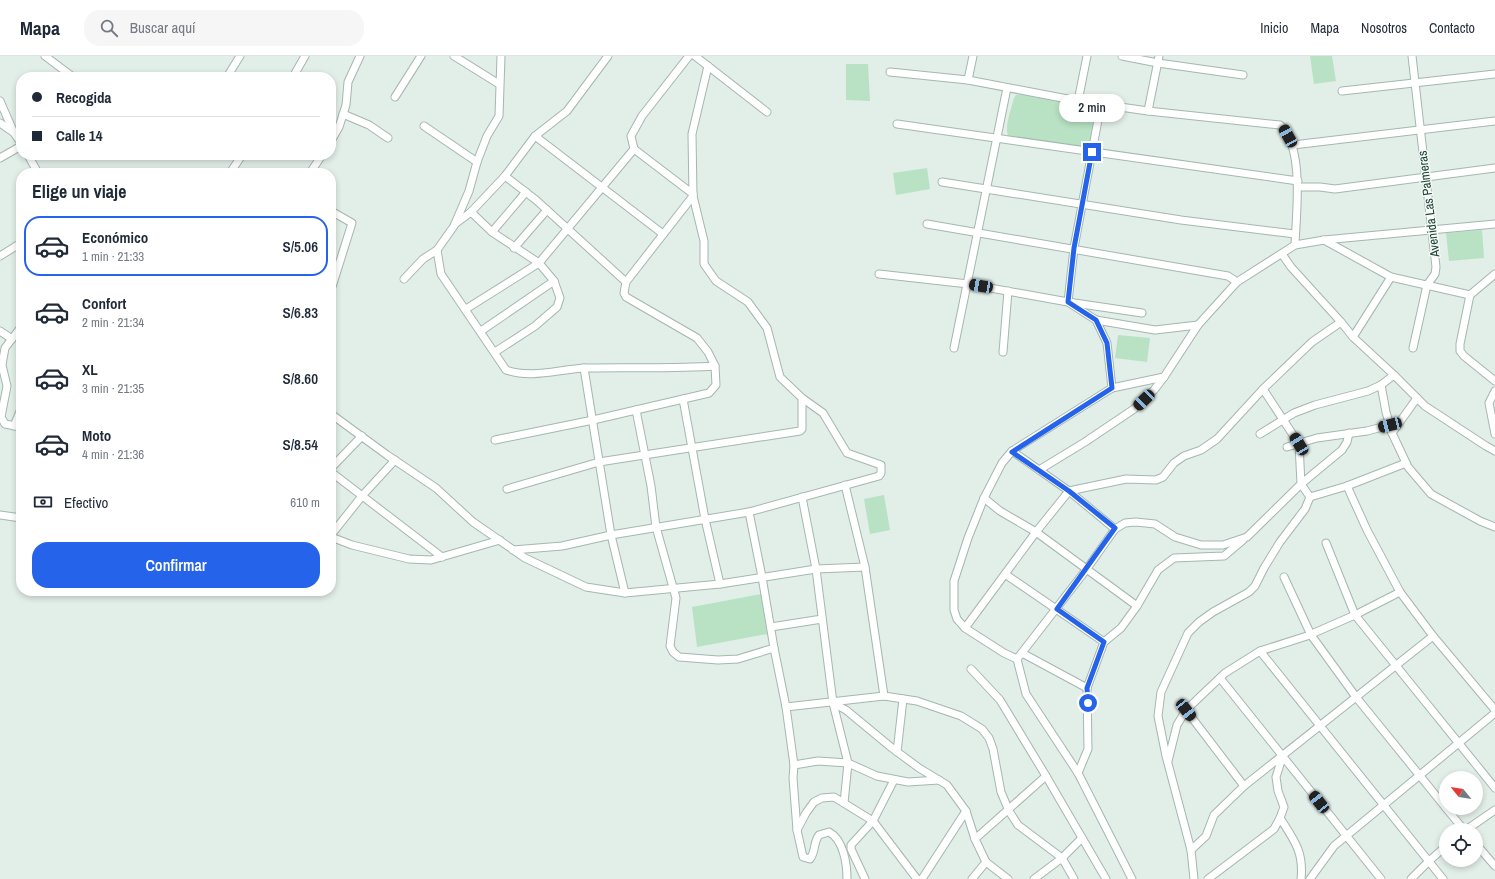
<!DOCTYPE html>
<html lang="es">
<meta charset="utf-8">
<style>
body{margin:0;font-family:"Archivo Narrow",sans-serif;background:#f6f6f7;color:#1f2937;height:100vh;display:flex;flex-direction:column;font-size:15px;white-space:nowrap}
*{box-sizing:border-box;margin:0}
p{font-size:13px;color:#747a83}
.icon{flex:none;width:22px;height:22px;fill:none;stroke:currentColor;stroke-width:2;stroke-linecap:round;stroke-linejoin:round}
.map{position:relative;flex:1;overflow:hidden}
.drawer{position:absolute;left:16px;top:112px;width:320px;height:428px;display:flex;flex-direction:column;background:#fff;border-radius:16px;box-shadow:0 2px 6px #0003}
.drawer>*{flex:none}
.banner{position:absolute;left:16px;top:16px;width:320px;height:88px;border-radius:16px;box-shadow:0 2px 6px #0003;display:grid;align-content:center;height:88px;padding:0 16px;background:#fff}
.needle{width:26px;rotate:300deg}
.controls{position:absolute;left:1439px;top:715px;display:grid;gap:8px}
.controls a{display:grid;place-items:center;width:44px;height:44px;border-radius:50%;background:#fff;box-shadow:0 2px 6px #0003;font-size:20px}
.end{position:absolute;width:18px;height:18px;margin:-9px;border:5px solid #2563eb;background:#fff;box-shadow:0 0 0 2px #fff}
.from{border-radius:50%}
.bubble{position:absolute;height:28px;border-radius:14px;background:#fff;box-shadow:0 2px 6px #0003;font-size:13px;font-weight:600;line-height:28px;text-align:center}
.car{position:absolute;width:12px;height:24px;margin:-12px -6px;border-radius:5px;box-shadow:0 0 3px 1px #0007;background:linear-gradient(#222 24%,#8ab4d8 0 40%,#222 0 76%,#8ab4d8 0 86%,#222 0)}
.banner b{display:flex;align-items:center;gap:14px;height:38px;font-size:15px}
.banner b+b{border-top:1px solid #e0e1e3}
.banner i{width:10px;height:10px;background:#1f2937}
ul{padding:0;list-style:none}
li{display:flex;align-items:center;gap:12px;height:60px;margin:0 8px 6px;padding:0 8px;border:2px solid transparent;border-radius:16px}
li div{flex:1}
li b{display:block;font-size:15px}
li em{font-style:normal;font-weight:600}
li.selected{border-color:#2563eb}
li>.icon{width:36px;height:36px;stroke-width:1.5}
h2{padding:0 16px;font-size:18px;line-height:48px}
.pay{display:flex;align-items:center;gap:10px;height:44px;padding:0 16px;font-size:15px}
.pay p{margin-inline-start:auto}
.action{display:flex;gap:8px;margin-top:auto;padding:8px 16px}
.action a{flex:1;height:46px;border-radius:16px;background:#2563eb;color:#fff;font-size:16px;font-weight:600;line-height:46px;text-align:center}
header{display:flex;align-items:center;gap:24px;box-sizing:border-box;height:56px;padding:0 20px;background:#fff;border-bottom:1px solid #e0e1e3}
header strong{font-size:19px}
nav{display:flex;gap:22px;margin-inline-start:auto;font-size:14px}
.search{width:280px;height:36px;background:#f6f6f7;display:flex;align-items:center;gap:10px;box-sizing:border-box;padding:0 14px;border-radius:16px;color:#747a83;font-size:15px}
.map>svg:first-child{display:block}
.green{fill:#b8e2c3}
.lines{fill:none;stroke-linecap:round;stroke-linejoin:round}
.minor-casing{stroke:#a4b7b0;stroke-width:9}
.minor{stroke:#fff;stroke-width:7}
.route{stroke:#2563eb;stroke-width:5}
.labels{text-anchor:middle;stroke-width:3;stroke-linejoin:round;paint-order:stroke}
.street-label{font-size:13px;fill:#204138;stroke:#f3faf6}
</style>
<header>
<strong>Mapa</strong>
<div class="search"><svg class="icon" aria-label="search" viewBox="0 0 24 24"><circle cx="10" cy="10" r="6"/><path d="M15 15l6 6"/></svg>Buscar aquí</div>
<nav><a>Inicio</a><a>Mapa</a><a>Nosotros</a><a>Contacto</a></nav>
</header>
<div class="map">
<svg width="1495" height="823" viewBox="0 0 1495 823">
<rect width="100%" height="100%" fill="#e2eee8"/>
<g class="green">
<path d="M1310,0h22l4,25 -22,3z"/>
<path d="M846,8h22l2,37 -24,-1z"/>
<path d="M1021,38l74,12c4,9 -4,32 -6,43l-80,-12c-6,-8 3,-30 5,-39l2,-3z"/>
<path d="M927,112l3,21 -34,6 -3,-22z"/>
<path d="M1482,174l2,28 -35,3 -3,-28z"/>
<path d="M1118,279l32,3 -3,24 -32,-4z"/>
<path d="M884,439l6,35 -20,4 -6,-35z"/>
<path d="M761,538l6,40 -70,13 -5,-40z"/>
</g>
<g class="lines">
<g class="minor-casing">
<g id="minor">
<path d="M45,0l28,21"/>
<path d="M454,0l45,28"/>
<path d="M501,0l-2,60 -12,20 -10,26 -8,29 -15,35 -17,24 4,24 65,96c26,9 53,-1 80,-2 43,-1 86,1 129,-2"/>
<path d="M695,0l72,56"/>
<path d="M1122,0l36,7 85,12"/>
<path d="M1412,0l24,211 -1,7 -8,11 -14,63"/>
<path d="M890,16l78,8 110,21 70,10 132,14c25,23 16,89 15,120"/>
<path d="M227,21l13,-21"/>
<path d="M293,21l12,-21"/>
<path d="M968,24l5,-24"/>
<path d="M1342,35l153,-17"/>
<path d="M395,41l26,-41"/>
<path d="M0,45l14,32 7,10"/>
<path d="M1078,45l9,-45"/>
<path d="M1101,48l-27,144 -6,54 74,11"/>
<path d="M1148,55l11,-55"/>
<path d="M343,58l26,11 19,13"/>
<path d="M0,67l13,9"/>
<path d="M897,68l401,57"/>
<path d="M424,70l53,36"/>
<path d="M535,80l128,98"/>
<path d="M331,85l8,-14 7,-22 2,-23 12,-26"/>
<path d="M1293,89l202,-24"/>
<path d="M634,93l59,45"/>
<path d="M28,99l10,18"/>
<path d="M0,102l21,-12"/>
<path d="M230,117l12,-18"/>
<path d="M310,117l12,-18"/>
<path d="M505,120l31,24 90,82"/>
<path d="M942,126l239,38 114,14"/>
<path d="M1298,131h22l15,2 160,-21"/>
<path d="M331,155l21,12 -21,67"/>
<path d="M471,156l21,20 47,31 15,18 6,17 -3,9 -22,19 -40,26"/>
<path d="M455,168l16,-12 34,-36 30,-40 32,-25 41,-55"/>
<path d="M927,168l301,52 9,6"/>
<path d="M492,176l34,-40"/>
<path d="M1324,184l67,37 79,18"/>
<path d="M514,192l33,-38"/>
<path d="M1282,198l9,13 50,55 12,15 41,38 31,31 61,40 9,5"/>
<path d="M0,200l21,-13"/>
<path d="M879,218l89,10 100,18 28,18 11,23 5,45 -100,63 -10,12 -18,35 -16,40 -14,43v29l3,9 8,9 39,25 13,6"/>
<path d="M1495,218l-25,21 -10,49v7l4,5 31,25"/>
<path d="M404,223l19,-20 14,-9"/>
<path d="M466,253l73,-46 95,-114 -3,-13 11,-20 47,-60"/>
<path d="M1096,264l59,10 43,-5 39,-43 58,-37 29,-5 171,-16"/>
<path d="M21,271l-16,21 -3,17 5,21 -6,31 4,7 16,3"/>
<path d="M0,275l12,8"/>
<path d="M481,275l73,-50"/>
<path d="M1353,281l38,-60"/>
<path d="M954,292l53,-260"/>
<path d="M1003,296l5,-61"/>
<path d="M584,312l27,167 14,58"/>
<path d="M1381,329l5,27 6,21 16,34 23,27 49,27 15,6"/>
<path d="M1112,332l52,-11"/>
<path d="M1263,333l36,55 2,40 9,13"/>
<path d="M1495,335l-6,12 6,31"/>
<path d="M683,343l22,120 15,65"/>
<path d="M636,354l15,76 5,41 20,71 -6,48 3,6 6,5 39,3 20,-1 36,-11"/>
<path d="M331,358l56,41 49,33 37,34 52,36 61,29 39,6 95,-9 96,-15 49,-2"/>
<path d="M14,370l7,-17"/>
<path d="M1392,377l25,-35"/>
<path d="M1260,378l34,-21 21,-8 53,-14 13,-6 13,-10"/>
<path d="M495,384l98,-20 116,-27 7,-8 -1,-19 -7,-14 -11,-14 -71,-41 -2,-4 2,-11 67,-86"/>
<path d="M1287,391l30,-9 50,-7 23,-6"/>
<path d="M1012,395l57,40 46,38"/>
<path d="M331,412l31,-32"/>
<path d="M1039,414l46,-28 49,-33 20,-19 10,-13 34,-52"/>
<path d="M331,416l111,85"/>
<path d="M845,429l20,82 19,129"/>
<path d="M1347,430l20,44 33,62 33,44 62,74"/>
<path d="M507,433l92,-27 201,-31 2,-2v-31"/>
<path d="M802,441l14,72 17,134 15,60 -4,40"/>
<path d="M1310,441l37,-11 59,-23"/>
<path d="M984,442l16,13 36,21 101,74"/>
<path d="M749,456l13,65 12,71 12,59 8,58 -1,13 4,52 6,27 7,2c6,-8 3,-16 9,-24l10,-3c15,8 18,33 18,47"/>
<path d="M0,459l21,3"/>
<path d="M331,479l31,-39 33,-36"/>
<path d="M331,481l21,8 57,14 22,1 69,-20"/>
<path d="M1326,487l29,72 140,173"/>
<path d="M513,494l49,-4 49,-11 138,-23 130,-36 2,-3v-8l-34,-12 -24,-40 -21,-15 -22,-21 -13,-49 -19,-26 -32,-21 -12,-17v-23l-11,-45 -1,-62 16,-68"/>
<path d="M1005,518l99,68"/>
<path d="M1284,521l27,58 45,62 90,111"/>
<path d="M771,571l51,-8"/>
<path d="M965,572l71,-96 33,-41 57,-12 30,1 7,-3 11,-14 10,-7 17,-6 16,-11 46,-50 49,-47 29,-20"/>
<path d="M1260,595l183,228"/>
<path d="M1022,597l65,35"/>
<path d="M1017,603l69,-89 29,-41 10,-6 11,-1 19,2 20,13 26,8h22l24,-8 54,-53 41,-34 5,-8 2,-9"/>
<path d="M1017,603l9,35 52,79 54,106"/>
<path d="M971,613l29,31 46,76 60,103"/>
<path d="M1220,622l161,201"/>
<path d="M833,647l13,7 46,38 27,20 28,17 19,26 9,28 11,23 22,17"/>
<path d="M786,651l98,-11 33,5 44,15 21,13 7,9 4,11 8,43 8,19 9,14 44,33 12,21"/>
<path d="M1186,654l58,76"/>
<path d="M897,696l6,-53"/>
<path d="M1168,705l9,-36 9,-15 39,-37 35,-22 47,-15 48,-21 45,-23"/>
<path d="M794,709l24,-4 30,2 29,13 31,6 31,-2"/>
<path d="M1078,717l10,-24 -1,-61 17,-46 17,-14 16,-22 21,-36 16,-12 50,-2 19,-16"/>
<path d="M1446,752l18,22"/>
<path d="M1280,762c14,22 24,34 21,61"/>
<path d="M797,774l9,-17 8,-11 8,-4 12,-1 39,24 44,58"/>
<path d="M1466,774l29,-20"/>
<path d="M975,783l71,-63"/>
<path d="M1476,788l19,22"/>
<path d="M1191,794l15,-14 8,-21 30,-29 189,-150"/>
<path d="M865,823l-14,-30v-4l22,-24 21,-41"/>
<path d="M922,823l44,-68"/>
<path d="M972,823l14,-17"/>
<path d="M1034,823l28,-21 20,-20"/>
<path d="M1194,823l-3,-29 -25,-94 -8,-40 3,-24 27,-59 11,-11 14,-10 36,-20 6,-6 9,-18 16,-26 25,-33 5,-12"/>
<path d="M1208,823l66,-50 6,-11 4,-11 -6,-16 -2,-14 7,-22"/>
<path d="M1310,823l24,-33 161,-133"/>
<path d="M1411,823l18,-18 17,-15"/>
</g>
</g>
<use href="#minor" class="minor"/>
</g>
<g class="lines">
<path class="route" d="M1088,647l-1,-15 17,-46 -47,-33 58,-81 -46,-37 -57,-39 100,-64 -5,-45 -11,-23 -28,-18 6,-54 18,-96"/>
</g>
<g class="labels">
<g class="street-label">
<text transform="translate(1428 148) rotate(-97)" y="5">Avenida Las Palmeras</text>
</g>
</g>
</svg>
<div class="controls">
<a><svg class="needle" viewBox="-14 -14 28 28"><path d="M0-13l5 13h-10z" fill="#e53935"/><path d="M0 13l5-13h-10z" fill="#747a83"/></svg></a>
<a><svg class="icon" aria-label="locate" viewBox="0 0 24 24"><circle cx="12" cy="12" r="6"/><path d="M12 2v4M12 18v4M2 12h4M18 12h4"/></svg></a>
</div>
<i class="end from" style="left:1088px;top:647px"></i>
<i class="end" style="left:1092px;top:96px"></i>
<div class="bubble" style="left:1059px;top:38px;width:66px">2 min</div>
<i class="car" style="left:1288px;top:80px;rotate:331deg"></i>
<i class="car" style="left:981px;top:230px;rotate:280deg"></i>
<i class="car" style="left:1144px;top:344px;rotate:226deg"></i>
<i class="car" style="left:1390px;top:369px;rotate:256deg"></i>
<i class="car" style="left:1299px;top:388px;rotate:329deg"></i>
<i class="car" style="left:1186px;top:654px;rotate:142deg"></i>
<i class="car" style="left:1319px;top:746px;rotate:322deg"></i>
<div class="banner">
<b><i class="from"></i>Recogida</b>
<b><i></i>Calle 14</b>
</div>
<section class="drawer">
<h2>Elige un viaje</h2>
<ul>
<li class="selected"><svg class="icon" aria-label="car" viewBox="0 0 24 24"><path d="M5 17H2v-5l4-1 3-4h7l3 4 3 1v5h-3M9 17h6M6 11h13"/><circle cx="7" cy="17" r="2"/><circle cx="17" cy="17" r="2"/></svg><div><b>Económico</b><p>1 min · 21:33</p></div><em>S/5.06</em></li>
<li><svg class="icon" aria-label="car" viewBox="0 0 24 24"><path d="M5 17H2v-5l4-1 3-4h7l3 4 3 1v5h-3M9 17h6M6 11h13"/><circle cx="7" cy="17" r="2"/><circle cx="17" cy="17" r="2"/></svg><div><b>Confort</b><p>2 min · 21:34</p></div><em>S/6.83</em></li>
<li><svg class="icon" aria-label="car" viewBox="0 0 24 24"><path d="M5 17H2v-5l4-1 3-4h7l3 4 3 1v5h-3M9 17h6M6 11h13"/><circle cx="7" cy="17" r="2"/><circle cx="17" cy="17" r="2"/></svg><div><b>XL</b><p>3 min · 21:35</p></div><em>S/8.60</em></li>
<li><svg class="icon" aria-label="car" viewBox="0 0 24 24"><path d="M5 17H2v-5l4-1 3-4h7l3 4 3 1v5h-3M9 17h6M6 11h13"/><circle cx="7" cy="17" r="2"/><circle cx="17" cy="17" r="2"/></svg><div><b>Moto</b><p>4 min · 21:36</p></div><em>S/8.54</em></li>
</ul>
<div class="pay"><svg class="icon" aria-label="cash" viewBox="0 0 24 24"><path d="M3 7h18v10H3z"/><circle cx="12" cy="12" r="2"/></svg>Efectivo<p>610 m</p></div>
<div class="action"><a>Confirmar</a></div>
</section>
</div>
